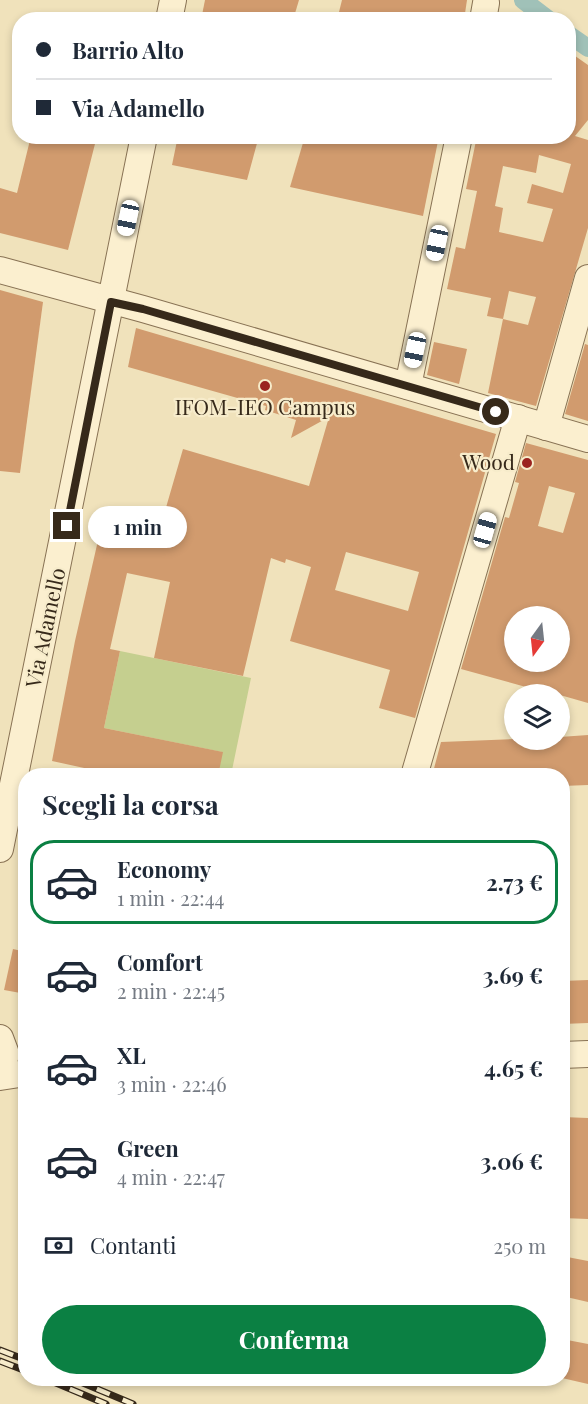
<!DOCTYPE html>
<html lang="it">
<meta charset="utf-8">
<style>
body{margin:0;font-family:"Playfair Display",serif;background:#f6f6f7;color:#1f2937;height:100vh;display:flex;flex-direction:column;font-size:22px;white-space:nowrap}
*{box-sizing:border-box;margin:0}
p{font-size:20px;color:#747a83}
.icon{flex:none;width:33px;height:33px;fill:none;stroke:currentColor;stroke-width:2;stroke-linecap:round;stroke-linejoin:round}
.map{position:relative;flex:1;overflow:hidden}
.sheet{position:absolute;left:18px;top:768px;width:552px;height:618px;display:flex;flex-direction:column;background:#fff;border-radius:24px;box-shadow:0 3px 9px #0003}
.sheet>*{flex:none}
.hud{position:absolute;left:12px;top:12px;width:564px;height:132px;border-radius:24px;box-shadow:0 3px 9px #0003;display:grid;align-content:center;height:132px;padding:0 24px;background:#fff}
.needle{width:39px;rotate:195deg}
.controls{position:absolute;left:504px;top:606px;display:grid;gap:12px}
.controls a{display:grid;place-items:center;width:66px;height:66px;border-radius:50%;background:#fff;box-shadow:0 3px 9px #0003;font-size:30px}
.end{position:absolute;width:27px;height:27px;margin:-14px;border:8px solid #36291a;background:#fff;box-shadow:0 0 0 3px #fff}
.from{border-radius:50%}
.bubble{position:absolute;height:42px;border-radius:21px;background:#fff;box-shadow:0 3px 9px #0003;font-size:20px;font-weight:700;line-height:42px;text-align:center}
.car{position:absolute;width:18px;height:36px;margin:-18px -9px;border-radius:8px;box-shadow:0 0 4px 2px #0007;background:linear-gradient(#fff 24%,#345 0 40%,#fff 0 76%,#345 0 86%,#fff 0)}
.hud b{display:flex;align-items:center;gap:21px;height:57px;font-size:22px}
.hud b+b{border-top:2px solid #e0e1e3}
.hud i{width:15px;height:15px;background:#1f2937}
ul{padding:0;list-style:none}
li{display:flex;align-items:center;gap:18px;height:84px;margin:0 12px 9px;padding:0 12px;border:3px solid transparent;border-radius:24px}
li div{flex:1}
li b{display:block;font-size:22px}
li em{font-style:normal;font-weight:700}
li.current{border-color:#0b8043}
li>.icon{width:54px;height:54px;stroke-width:1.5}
h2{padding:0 24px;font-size:27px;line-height:72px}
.pay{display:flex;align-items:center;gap:15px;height:66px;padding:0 24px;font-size:22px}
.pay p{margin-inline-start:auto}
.button{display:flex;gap:12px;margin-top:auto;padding:12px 24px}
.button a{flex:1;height:69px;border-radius:36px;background:#0b8043;color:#fff;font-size:24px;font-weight:700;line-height:69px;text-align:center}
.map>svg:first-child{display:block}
.green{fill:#c5cf8f}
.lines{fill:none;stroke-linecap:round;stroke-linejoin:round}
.canal{stroke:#a0c1b8;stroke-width:18}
.building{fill:#d19b6e;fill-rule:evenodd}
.minor-casing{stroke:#887254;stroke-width:28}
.minor{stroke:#fbefcf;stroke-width:26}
.rail-casing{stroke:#36291a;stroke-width:7}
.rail{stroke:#f7eccb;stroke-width:4.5;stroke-dasharray:14;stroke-linecap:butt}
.route{stroke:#36291a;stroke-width:8}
.poi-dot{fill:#9b2320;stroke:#f7eccb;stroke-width:2}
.labels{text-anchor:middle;stroke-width:4.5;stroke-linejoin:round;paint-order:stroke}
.poi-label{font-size:21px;fill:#36291a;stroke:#f7eccb}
.street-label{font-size:21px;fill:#36291a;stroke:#f7eccb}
</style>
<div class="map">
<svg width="588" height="1404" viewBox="0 0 588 1404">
<rect width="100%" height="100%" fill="#f0e2bb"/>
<path class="green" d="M120,651l131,27 -20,97h-13l4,-23 -118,-24z"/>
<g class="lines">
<g class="canal">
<path d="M523,0l26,20"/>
<path d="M568,34l20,14"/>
</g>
</g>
<g class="building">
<path d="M205,0h94l-6,20h-92z"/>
<path d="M342,0h125l-3,20h-127z"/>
<path d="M568,51l20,14v55l-13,16 13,4v88l-52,178 -48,-13 15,-74 -16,-3 4,-18 -44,-9 9,-42 9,2 12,-58 -11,-2 11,-53h91zM539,155l32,9 -8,29 -31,-9 -5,19 26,6 -10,33 -44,-10 4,-24 -8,-2 8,-40 33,7zM509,291l27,6 -8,28 -25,-6z"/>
<path d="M31,136h66l-29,114 -68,-17v-45l17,5z"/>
<path d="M178,136h81l-12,44 -75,-15z"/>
<path d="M305,136h134l-16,80 -133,-29z"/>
<path d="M0,290l43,12 -23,171 -20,-2z"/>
<path d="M136,328l360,106 -81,284 -36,-10 11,-38 -100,-29 21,-74 -25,-8 -1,4 -14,-5 -28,118 -89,-18 16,-76 -43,-9 -17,76 10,2 -16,77 119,24 -5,24h-97l-69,-15 23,-120 27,-118 56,12 25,-86 126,37 20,-69 -38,21 5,-18 -31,-10 1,-4 -138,-39zM346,552l73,20 -11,39 -73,-21z"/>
<path d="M434,342l33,7 -8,35 -32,-9z"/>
<path d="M585,344l3,1v76l-23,-7z"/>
<path d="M526,443l62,17v243l-28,-8v2v-3h-9l-90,-25 44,-152 4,1 10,-35 -4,-1zM549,486l26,7 -12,40 -25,-7zM514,616h46v46h-46z"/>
<path d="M588,735v50l-26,1v-10h-130l9,-34 73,-3 46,1v-3z"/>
<path d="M13,949l13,3v42l-22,-4z"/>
<path d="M588,980v43l-26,1v-43z"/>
<path d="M562,1117l26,1v101l-26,-1z"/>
<path d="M562,1256l26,5v41l-26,-6z"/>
<path d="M562,1339l26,5v40l-26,-6z"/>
</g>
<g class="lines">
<g class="minor-casing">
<g id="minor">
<path d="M169,20l4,-20"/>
<path d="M483,20l3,-17"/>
<path d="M0,270l143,39 445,130"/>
<path d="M408,386l51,-250"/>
<path d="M546,427l42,-149"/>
<path d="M414,776l104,-358"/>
<path d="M0,849l144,-713"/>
<path d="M0,1038l6,16 -6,22"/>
<path d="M562,1055l26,-1"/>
<path d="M0,1077l26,-4"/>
</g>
</g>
<use href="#minor" class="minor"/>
<g class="rail-casing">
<g id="rail">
<path d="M0,1350l26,10"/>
<path d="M0,1361l26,10"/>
<path d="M44,1378l62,26"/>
<path d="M71,1378l62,26"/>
</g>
</g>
<use href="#rail" class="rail"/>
</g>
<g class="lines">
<path class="route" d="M67,526l44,-224 32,7 353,103"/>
</g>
<g class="poi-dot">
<circle cx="265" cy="386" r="6"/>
<circle cx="527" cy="463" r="6"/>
</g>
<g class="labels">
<g class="poi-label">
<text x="265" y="415">IFOM-IEO Campus</text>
<text x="515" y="470" text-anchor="end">Wood</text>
</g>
<g class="street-label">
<text transform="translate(46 628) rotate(-78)" y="7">Via Adamello</text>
</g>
</g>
</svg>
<div class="controls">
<a><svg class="needle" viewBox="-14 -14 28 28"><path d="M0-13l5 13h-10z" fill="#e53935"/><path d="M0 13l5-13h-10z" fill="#747a83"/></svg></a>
<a><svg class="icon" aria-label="layers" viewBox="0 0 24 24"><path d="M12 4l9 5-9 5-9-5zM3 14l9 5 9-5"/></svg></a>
</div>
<i class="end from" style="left:496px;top:412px"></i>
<i class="end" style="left:67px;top:526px"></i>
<div class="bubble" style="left:88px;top:506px;width:99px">1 min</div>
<i class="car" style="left:128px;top:218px;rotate:192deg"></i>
<i class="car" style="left:437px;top:243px;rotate:192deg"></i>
<i class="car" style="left:415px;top:350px;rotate:192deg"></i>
<i class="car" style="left:485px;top:530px;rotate:16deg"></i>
<div class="hud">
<b><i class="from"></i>Barrio Alto</b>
<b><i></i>Via Adamello</b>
</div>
<section class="sheet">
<h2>Scegli la corsa</h2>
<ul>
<li class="current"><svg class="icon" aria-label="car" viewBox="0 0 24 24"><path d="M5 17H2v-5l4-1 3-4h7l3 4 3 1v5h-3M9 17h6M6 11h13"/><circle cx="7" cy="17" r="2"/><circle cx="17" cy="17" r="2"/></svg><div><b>Economy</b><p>1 min · 22:44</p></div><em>2.73 €</em></li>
<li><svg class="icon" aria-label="car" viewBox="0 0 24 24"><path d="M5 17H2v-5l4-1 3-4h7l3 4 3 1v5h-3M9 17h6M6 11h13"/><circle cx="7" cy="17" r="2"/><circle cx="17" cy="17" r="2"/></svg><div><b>Comfort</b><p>2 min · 22:45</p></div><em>3.69 €</em></li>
<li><svg class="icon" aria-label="car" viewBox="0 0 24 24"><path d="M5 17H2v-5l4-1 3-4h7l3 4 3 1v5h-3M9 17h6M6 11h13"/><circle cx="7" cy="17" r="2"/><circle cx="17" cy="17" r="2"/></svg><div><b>XL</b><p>3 min · 22:46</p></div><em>4.65 €</em></li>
<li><svg class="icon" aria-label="car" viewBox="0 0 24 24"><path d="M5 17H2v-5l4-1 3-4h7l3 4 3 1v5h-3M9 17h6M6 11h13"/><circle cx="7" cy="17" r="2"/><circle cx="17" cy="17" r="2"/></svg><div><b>Green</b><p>4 min · 22:47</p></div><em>3.06 €</em></li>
</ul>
<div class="pay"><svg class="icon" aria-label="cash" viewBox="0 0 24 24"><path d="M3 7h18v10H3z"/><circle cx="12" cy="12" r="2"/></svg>Contanti<p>250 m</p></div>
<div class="button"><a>Conferma</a></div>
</section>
</div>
